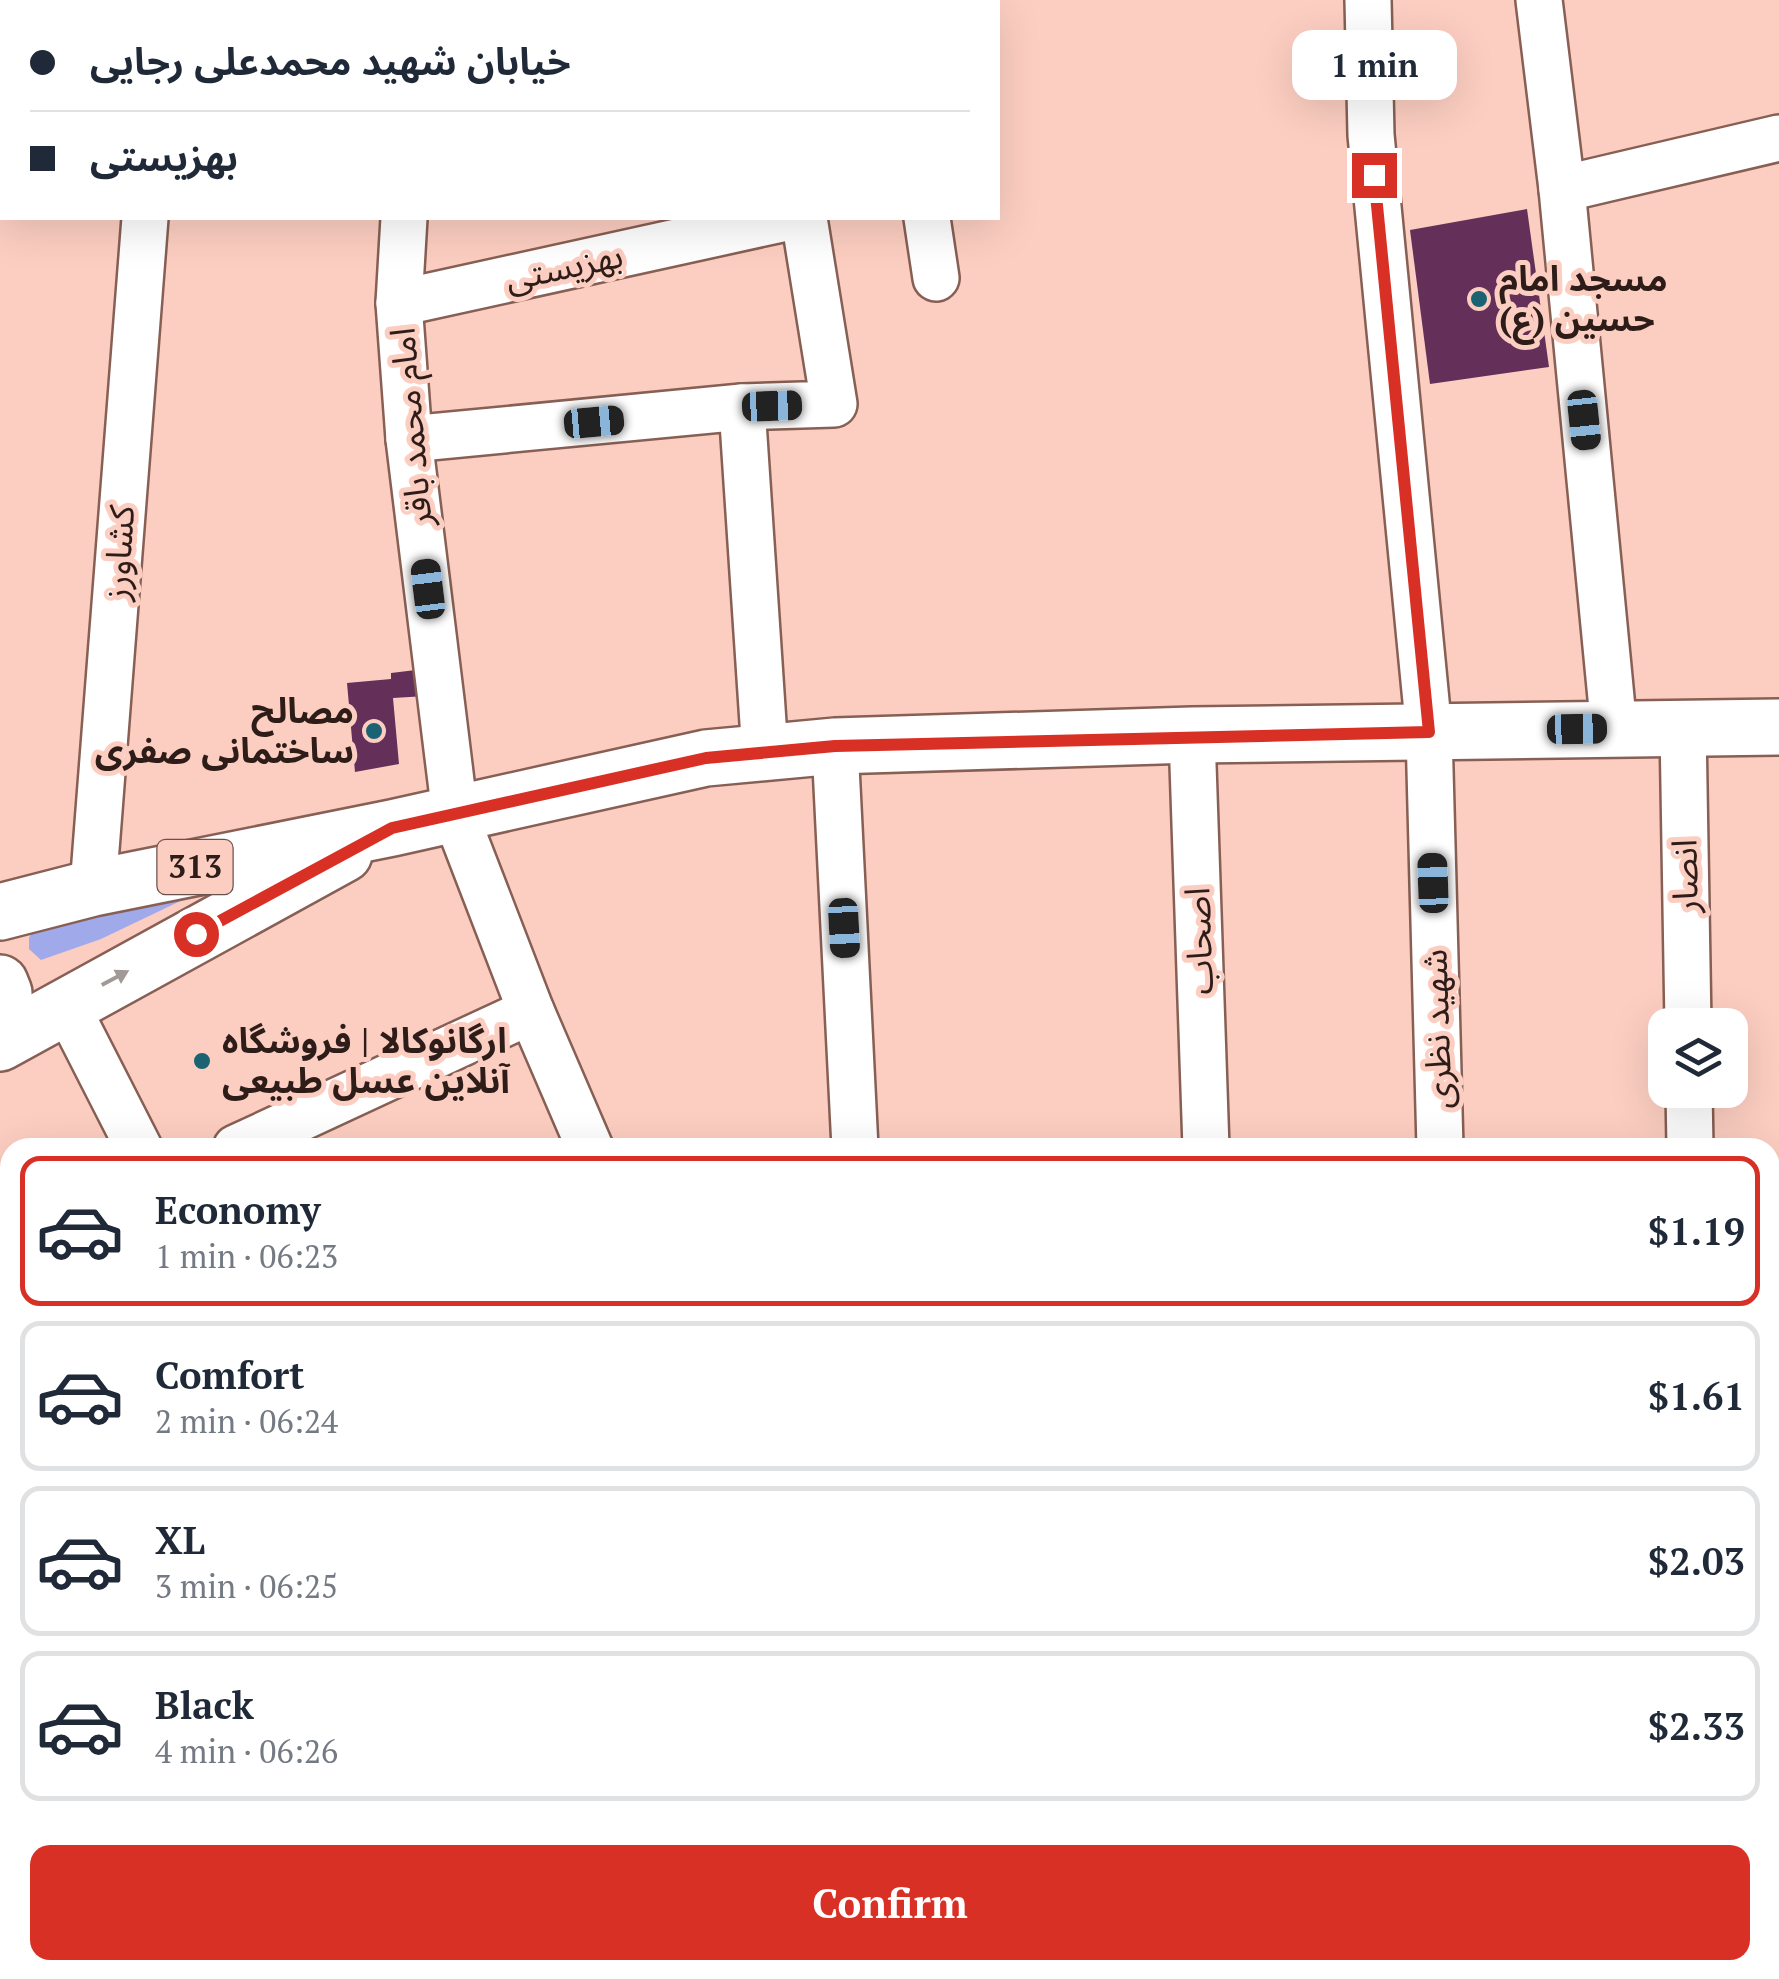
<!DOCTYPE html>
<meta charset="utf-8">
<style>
body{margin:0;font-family:"PT Serif","Noto Sans Arabic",serif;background:#f2f2f3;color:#1f2937;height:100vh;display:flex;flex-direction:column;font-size:38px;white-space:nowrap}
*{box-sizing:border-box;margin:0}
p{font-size:32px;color:#747a83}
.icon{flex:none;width:55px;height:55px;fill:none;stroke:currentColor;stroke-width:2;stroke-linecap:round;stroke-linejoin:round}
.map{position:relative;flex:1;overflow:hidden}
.panel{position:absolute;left:0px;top:1138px;width:1780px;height:842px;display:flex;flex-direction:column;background:#fff;border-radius:30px 30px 0 0;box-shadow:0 10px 40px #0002}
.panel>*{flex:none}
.guide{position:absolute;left:0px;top:0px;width:1000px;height:220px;box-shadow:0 10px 40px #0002;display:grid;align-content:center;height:220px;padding:0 30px;background:#fff}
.fabs{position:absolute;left:1648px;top:1008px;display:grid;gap:20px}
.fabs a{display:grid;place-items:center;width:100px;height:100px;border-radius:20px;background:#fff;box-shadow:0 10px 40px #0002;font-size:50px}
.end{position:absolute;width:45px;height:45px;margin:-22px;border:12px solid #d93025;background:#fff;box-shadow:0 0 0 5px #fff}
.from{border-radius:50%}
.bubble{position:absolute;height:70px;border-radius:20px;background:#fff;box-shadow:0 10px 40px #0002;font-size:32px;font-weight:600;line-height:70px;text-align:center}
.car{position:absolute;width:30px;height:60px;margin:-30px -15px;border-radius:12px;box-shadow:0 0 8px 2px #0007;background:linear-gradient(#222 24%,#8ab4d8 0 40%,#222 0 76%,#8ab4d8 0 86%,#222 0)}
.guide b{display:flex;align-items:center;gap:35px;height:95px;font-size:38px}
.guide b+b{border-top:2px solid #e0e1e3}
.guide i{width:25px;height:25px;background:#1f2937}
ul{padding:18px 0 0;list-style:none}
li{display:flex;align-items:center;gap:30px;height:150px;margin:0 20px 15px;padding:0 10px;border:5px solid #e0e1e3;border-radius:20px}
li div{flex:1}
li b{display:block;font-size:38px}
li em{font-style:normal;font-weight:600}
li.active{border-color:#d93025}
li>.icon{width:90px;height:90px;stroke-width:1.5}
.primary-button{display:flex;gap:20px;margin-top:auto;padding:20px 30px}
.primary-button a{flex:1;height:115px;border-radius:20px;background:#d93025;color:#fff;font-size:40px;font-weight:600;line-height:115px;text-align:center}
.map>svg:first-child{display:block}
.green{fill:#a0aaea}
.building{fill:#642f58}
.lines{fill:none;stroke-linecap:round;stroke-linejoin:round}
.street-casing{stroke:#875f54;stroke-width:50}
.primary-casing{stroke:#875f54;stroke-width:60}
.street{stroke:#fff;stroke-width:45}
.primary{stroke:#fff;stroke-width:55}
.oneway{fill:#a09997}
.route{stroke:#d93025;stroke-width:12}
.poi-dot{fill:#1b6272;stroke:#fccec1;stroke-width:4}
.labels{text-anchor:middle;stroke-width:10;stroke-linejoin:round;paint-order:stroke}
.shield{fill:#fccec1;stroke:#6b514b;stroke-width:2.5}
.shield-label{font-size:32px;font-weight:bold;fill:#2d1c18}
.street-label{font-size:35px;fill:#2d1c18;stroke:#fccec1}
.poi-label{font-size:35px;font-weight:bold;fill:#2d1c18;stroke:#fccec1;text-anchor:start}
</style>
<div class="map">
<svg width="1779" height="1979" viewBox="0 0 1779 1979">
<rect width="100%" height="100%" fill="#fccec1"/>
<path class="green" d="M216,884l-115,55 -60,21 -12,-11v-11l4,-9z"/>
<g class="building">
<path d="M1527,209l22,158 -119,17 -20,-154z"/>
<path d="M424,669l2,27 -33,2 6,66 -44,8 -8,-89 44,-4v-6z"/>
</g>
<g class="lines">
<g class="street-casing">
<g id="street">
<path d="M901,0v2"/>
<path d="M1368,0l3,135 58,597 11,416"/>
<path d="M1539,0l23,189 52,540"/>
<path d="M162,2v-2"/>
<path d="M416,2v-2"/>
<path d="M1562,189l217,-51"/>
<path d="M404,218l-5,85 10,136 46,375 76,197 59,137"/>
<path d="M927,218l9,60"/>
<path d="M399,303l387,-85"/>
<path d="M742,407l92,-3 -30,-186"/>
<path d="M409,439l333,-32 23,346"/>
<path d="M1683,727l5,298"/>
<path d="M1192,735l14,413"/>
<path d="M835,746l20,402"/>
<path d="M93,888l52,-670"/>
<path d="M66,1005l73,143"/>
<path d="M1689,1090l1,58"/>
<path d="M236,1148l295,-137"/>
<path d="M1770,1184l9,2"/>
<path d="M0,1241l10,-3"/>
<path d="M0,1419l10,15"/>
<path d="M0,1550l10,-4"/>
<path d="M1770,1639l9,-12"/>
<path d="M0,1707l10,16"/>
<path d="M0,1852l10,-2"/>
<path d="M253,1970l11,9"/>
<path d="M503,1970l2,9"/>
<path d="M751,1970v9"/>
<path d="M896,1970l1,9"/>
<path d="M1238,1970v9"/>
<path d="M1501,1979l7,-9"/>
</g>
</g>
<g class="primary-casing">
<g id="primary">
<path d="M0,912l93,-24 299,-60 314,-70 129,-12 357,-11 587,-8"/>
<path d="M0,983l4,10 -4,41"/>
<path d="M0,1043l344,-189"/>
</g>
</g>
<use href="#street" class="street"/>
<use href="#primary" class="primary"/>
</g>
<defs><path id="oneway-solid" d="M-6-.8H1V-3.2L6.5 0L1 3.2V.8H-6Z" transform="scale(2.5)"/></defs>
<use class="oneway" href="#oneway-solid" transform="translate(115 978) rotate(-28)"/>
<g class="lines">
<path class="route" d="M196,934l196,-106 314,-70 129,-12 594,-14 -55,-557"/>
</g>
<g class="poi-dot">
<circle cx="1479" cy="299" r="10"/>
<circle cx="374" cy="731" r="10"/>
<circle cx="202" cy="1061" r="10"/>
</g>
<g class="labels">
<rect class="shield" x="157.5" y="840" width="75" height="54" rx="8"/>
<g class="shield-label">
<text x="195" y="878">313</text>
</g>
<g class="street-label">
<text transform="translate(564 267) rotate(-12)" y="12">بهزیستی</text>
<text transform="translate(411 427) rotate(-95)" y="12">امام محمد باقر</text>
<text transform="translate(119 553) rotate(-86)" y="12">کشاورز</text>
<text transform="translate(1685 876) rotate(-91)" y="12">انصار</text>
<text transform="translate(1199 941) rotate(-92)" y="12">اصحاب</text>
<text transform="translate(1437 1029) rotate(-92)" y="12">شهید نظری</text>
</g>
<g class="poi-label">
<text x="1499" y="291">مسجد امام<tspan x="1499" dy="40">حسین (ع)</tspan></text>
<text x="354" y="723" text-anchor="end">مصالح<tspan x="354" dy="40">ساختمانی صفری</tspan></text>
<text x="222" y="1053">ارگانوکالا | فروشگاه<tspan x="222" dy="40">آنلاین عسل طبیعی</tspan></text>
</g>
</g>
</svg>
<div class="fabs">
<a><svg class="icon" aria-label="layers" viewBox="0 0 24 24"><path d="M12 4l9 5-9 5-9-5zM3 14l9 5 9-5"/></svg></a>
</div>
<i class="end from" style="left:196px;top:934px"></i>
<i class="end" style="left:1374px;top:175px"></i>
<div class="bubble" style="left:1292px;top:30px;width:165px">1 min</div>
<i class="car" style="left:772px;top:406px;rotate:88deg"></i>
<i class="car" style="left:1584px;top:420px;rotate:174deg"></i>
<i class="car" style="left:594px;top:422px;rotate:85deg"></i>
<i class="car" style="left:428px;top:589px;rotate:353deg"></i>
<i class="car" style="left:1577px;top:729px;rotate:89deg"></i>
<i class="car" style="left:1433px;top:883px;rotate:358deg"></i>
<i class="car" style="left:844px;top:928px;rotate:177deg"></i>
<div class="guide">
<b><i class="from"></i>خیابان شهید محمدعلی رجایی</b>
<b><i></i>بهزیستی</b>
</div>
<section class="panel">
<ul>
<li class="active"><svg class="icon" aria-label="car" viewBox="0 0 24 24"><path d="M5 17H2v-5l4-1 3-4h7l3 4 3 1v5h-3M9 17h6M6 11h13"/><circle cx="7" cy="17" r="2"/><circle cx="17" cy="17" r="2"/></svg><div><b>Economy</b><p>1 min · 06:23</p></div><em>$1.19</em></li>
<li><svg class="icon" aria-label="car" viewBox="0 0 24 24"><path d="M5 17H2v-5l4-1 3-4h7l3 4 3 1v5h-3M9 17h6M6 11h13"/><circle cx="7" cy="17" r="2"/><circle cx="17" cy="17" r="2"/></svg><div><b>Comfort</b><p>2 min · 06:24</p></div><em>$1.61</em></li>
<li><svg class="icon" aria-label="car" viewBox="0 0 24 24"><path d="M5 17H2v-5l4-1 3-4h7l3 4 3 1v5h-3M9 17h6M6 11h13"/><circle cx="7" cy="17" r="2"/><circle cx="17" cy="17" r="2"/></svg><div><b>XL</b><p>3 min · 06:25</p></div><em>$2.03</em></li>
<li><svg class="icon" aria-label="car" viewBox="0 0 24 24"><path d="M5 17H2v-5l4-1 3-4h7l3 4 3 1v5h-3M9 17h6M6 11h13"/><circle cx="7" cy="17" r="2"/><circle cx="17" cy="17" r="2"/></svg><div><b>Black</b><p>4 min · 06:26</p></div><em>$2.33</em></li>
</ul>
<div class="primary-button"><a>Confirm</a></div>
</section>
</div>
